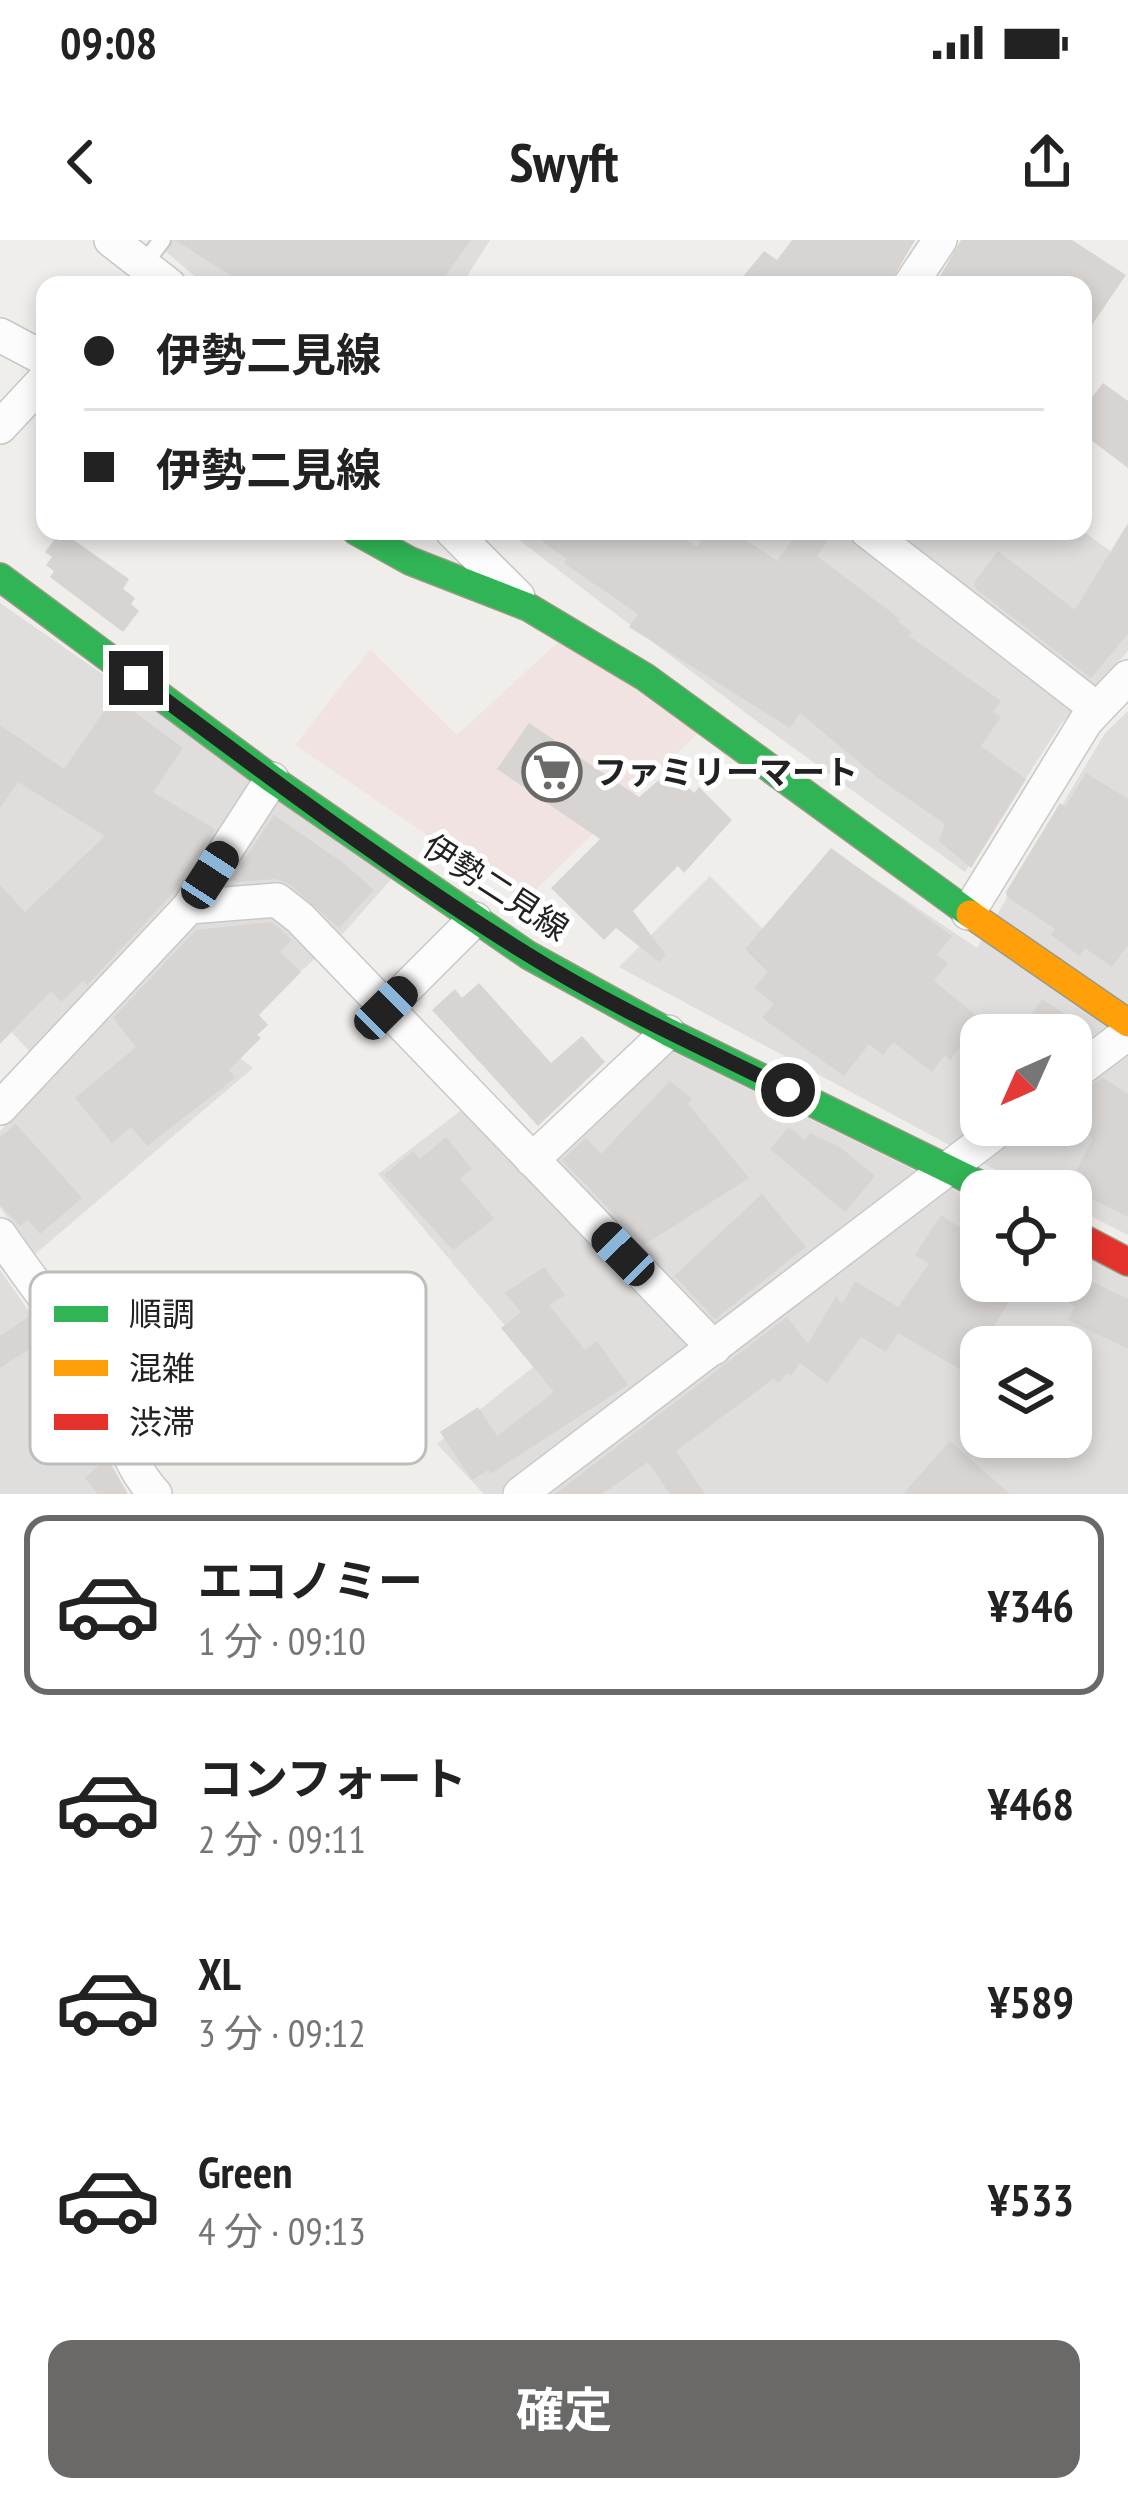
<!DOCTYPE html>
<html lang="ja">
<meta charset="utf-8">
<style>
body{margin:0;font-family:"PT Sans Narrow","Noto Sans JP",sans-serif;background:#f2f2f2;color:#222;height:100vh;display:flex;flex-direction:column;font-size:45px;white-space:nowrap}
*{box-sizing:border-box;margin:0}
p{font-size:39px;color:#767676}
.icon{flex:none;width:66px;height:66px;fill:none;stroke:currentColor;stroke-width:2;stroke-linecap:round;stroke-linejoin:round}
.map{position:relative;height:1254px;overflow:hidden}
.sheet{display:flex;flex-direction:column;background:#fff;flex:1}
.sheet>*{flex:none}
.guide{position:absolute;left:36px;top:36px;width:1056px;height:264px;border-radius:24px;box-shadow:0 6px 18px #0003;display:grid;align-content:center;height:264px;padding:0 48px;background:#fff}
.needle{width:78px;rotate:225deg}
.controls{position:absolute;left:960px;top:774px;display:grid;gap:24px}
.controls a{display:grid;place-items:center;width:132px;height:132px;border-radius:24px;background:#fff;box-shadow:0 6px 18px #0003;font-size:60px}
.end{position:absolute;width:54px;height:54px;margin:-27px;border:15px solid #222;background:#fff;box-shadow:0 0 0 6px #fff}
.from{border-radius:50%}
.car{position:absolute;width:36px;height:72px;margin:-36px -18px;border-radius:15px;box-shadow:0 0 9px 3px #0007;background:linear-gradient(#222 24%,#8ab4d8 0 40%,#222 0 76%,#8ab4d8 0 86%,#222 0)}
.guide b{display:flex;align-items:center;gap:42px;height:114px;font-size:45px}
.guide b+b{border-top:3px solid #e0e0e0}
.guide i{width:30px;height:30px;background:#222}
ul{padding:21px 0 0;list-style:none}
li{display:flex;align-items:center;gap:36px;height:180px;margin:0 24px 18px;padding:0 24px;border:6px solid transparent;border-radius:24px}
li div{flex:1}
li b{display:block;font-size:45px}
li em{font-style:normal;font-weight:700}
li.active{border-color:#6a6968}
li>.icon{width:108px;height:108px;stroke-width:1.5}
.primary-button{display:flex;gap:24px;margin-top:auto;padding:24px 48px}
.primary-button a{flex:1;height:138px;border-radius:24px;background:#6a6968;color:#fff;font-size:48px;font-weight:700;line-height:138px;text-align:center}
.status{display:flex;justify-content:space-between;align-items:center;height:84px;padding:0 60px;background:#fff;direction:ltr}
.status svg{height:33px;fill:currentColor}
header{display:flex;justify-content:space-between;align-items:center;height:156px;padding:0 48px;background:#fff;font-size:54px;font-weight:700}
.map>svg:first-child{display:block}
.residential{fill:#dfdedc;fill-rule:evenodd}
.commercial{fill:#f1e3e1}
.building{fill:#d7d4d2}
.lines{fill:none;stroke-linecap:round;stroke-linejoin:round}
.lane-casing{stroke:#c9c8c7;stroke-width:20}
.street-casing{stroke:#c9c8c7;stroke-width:36}
.fast-casing{stroke:#999a82;stroke-width:30}
.slow-casing{stroke:#999a82;stroke-width:30}
.jam-casing{stroke:#999a82;stroke-width:30}
.lane{stroke:#fdfcfc;stroke-width:16}
.street{stroke:#fdfcfc;stroke-width:33}
.fast{stroke:#30b455;stroke-width:27}
.slow{stroke:#ff9f0a;stroke-width:27}
.jam{stroke:#e5322d;stroke-width:27}
.route{stroke:#222;stroke-width:15}
.labels{text-anchor:middle;stroke-width:10;stroke-linejoin:round;paint-order:stroke}
.poi-label{font-size:33px;font-weight:bold;fill:#222;stroke:#fff;text-anchor:start}
.street-label{font-size:33px;fill:#222;stroke:#fff}
.key{fill:#fff;stroke:#bdbdbd;stroke-width:3}
.key-label{font-size:33px;fill:#222}
</style>
<div class="status"><b>09:08</b><svg viewBox="0 0 49 12"><path d="M0 12V9h3v3zM5 12V6h3v6zM10 12V3h3v9zM15 12V0h3v12zM26 1h20v11H26zM47 4h2v5h-2z"/></svg></div>
<header><svg class="icon" aria-label="back" viewBox="0 0 24 24"><path d="M15 5l-7 7 7 7"/></svg>Swyft<svg class="icon" aria-label="share" viewBox="0 0 24 24"><path d="M12 15V3M7 8l5-5 5 5M5 13v7h14v-7"/></svg></header>
<div class="map">
<svg width="1128" height="1254" viewBox="0 0 1128 1254">
<rect width="100%" height="100%" fill="#f0eeeb"/>
<g class="residential">
<path d="M152,0h338l-26,41 3,4h-262z"/>
<path d="M520,291h563l45,33v87l-67,73 -96,148 -210,-152 -240,-183z"/>
<path d="M0,363l394,273 -53,60 -121,106 33,26 -219,187 -34,-48v-76l54,-54 -54,-57z"/>
<path d="M1128,471v524l-57,-29v-15h-31l-50,-24 -371,-200 91,-91 55,55 80,-72 132,89 128,-215zM981,795h90v90h-90z"/>
<path d="M669,810l312,153v78h90v-34l57,28v219h-644l-47,-50 100,-80 -159,-190 86,-66 67,73zM981,1107h90v90h-90z"/>
<path d="M0,1030l79,113 28,96 14,15h-121z"/>
</g>
<path class="commercial" d="M561,399l138,93 -175,169 -229,-156 75,-96 87,86z"/>
<g class="building">
<path d="M175,0h296l-32,45h-193z"/>
<path d="M792,0h123l-26,45h-153l28,-34 13,9z"/>
<path d="M961,0h111l54,35 -43,63v-53h-148z"/>
<path d="M1103,143l25,18v67l-45,-34v-25z"/>
<path d="M1128,283v111l-37,44 -115,-89 -2,-6 24,-32 77,59z"/>
<path d="M61,291l68,48 -6,10 12,9 -4,6 8,7 -16,21 -73,-55 4,-6 -8,-6 6,-8 -7,-5z"/>
<path d="M528,291h147l22,16 11,-16h25l44,30 22,-30h35l-17,25 83,63 -2,3 14,10 -3,4 92,65 -8,11 8,5 -20,29 45,33 -55,89 -32,-27 6,-17 -67,-46 -78,-65 -10,15 -161,-101 9,-13 -74,-51 3,-4z"/>
<path d="M114,457l69,51 -30,44 62,37 -43,65 -85,91 -4,-4 -22,21 -10,-11 -51,53v-159l25,27 80,-76 -87,-54 -18,26v-83l64,44z"/>
<path d="M529,483l110,74 32,-27 23,23 5,-6 33,33 -48,53 -6,-7 -45,45 33,44 -7,7 -43,-34 -12,12 -53,-52 49,-49 -103,-70z"/>
<path d="M1086,533l42,26v146l-16,22 -27,-19 -5,8 -29,-21 4,-6 -48,-32 -1,-5 54,-89 5,4z"/>
<path d="M274,575l72,50 28,25 -35,38 -51,-45 -13,-4 -38,3 -5,-3z"/>
<path d="M831,608l121,88 -15,19 11,8 -14,18 48,39 -32,40 -5,-5 -13,17 -39,-30 -10,13 -14,-11 -25,32 -82,-58 12,-14 -20,-16 14,-16 -23,-23z"/>
<path d="M271,682l21,18 -12,12 21,20 -42,43 9,10 -11,10 4,3 -32,32 6,8 -88,68 -16,-19 -19,16 -37,-45 61,-51 -23,-29 83,-88z"/>
<path d="M479,743l72,80 31,-27 23,26 -67,64 -106,-116 23,-21 7,9z"/>
<path d="M1042,759l51,34 -75,2z"/>
<path d="M1103,838l25,16v123l-60,-30 25,-49 -22,-13v-28z"/>
<path d="M670,841l22,18 -4,5 61,74 -105,67 -82,-85 24,-22 15,16z"/>
<path d="M16,884l66,74 -42,36 -12,-14 -8,6 -20,-21v-68z"/>
<path d="M789,887l16,13 5,-7 31,15 34,28 -30,36 -75,-63z"/>
<path d="M446,897l26,32 -12,9 34,41 -41,31 -69,-75 29,-24 7,8z"/>
<path d="M762,954l44,53 -91,72 -41,-43z"/>
<path d="M941,975l31,20 -6,8 15,9v29h41l-41,66v15l-13,12 -70,-41 -12,19 -25,-15 -34,46 -27,-20 -9,13 -4,-3 -8,10 -6,-4 -97,72 29,43h-35l-22,-32 -46,32h-47l232,-177 21,27 28,-48 6,8 13,-23 43,26 31,-43 -14,-9z"/>
<path d="M544,1027l21,28 -16,10 36,45 12,-9 31,44 -138,89 -2,-4 -16,10 -32,-48 38,-25 19,29 57,-44 -53,-64 20,-16 -16,-19z"/>
<path d="M1028,1041h63l37,18v50l-60,-29 7,-14z"/>
<path d="M30,1076l15,23 -45,29v-32z"/>
<path d="M950,1201l60,53h-107z"/>
<path d="M106,1219l6,7 16,28h-30l-13,-16z"/>
</g>
<g class="lines">
<g class="lane-casing">
<path id="lane" d="M144,24l18,-24"/>
</g>
<g class="street-casing">
<g id="street">
<path d="M111,0l58,45"/>
<path d="M910,45l30,-45"/>
<path d="M0,95l45,24"/>
<path d="M0,187l45,-48"/>
<path d="M452,291l66,66"/>
<path d="M867,291l230,178"/>
<path d="M189,667l88,-7 23,18 414,430"/>
<path d="M968,673l118,-192 42,-44"/>
<path d="M386,768l89,-89"/>
<path d="M1071,836l57,-43"/>
<path d="M0,868l189,-201 83,-128"/>
<path d="M532,920l136,-128"/>
<path d="M0,995c33,49 74,97 101,149 21,39 21,74 54,110"/>
<path d="M520,1254l485,-369"/>
</g>
</g>
<g class="fast-casing">
<g id="fast">
<path d="M356,291l54,30 118,46 117,70 325,237"/>
<path d="M0,337l272,202 256,176 140,77 325,159"/>
</g>
</g>
<g class="slow-casing">
<path id="slow" d="M970,674l158,109"/>
</g>
<g class="jam-casing">
<path id="jam" d="M1071,992l57,30"/>
</g>
<use href="#lane" class="lane"/>
<use href="#street" class="street"/>
<use href="#fast" class="fast"/>
<use href="#slow" class="slow"/>
<use href="#jam" class="jam"/>
</g>
<g class="lines">
<path class="route" d="M136,438c127,95 256,192 391,276 83,52 174,93 261,136"/>
</g>
<defs>
<g id="supermarket-ring" transform="scale(3)"><circle r="9.5" fill="#fff" stroke="#6a6968" stroke-width="1.5"/><path d="M-6-5.5h2.5l.6 2H6L4.5 2H-2.5L-4.4-4H-6ZM-1.5 3.2a1.3 1.3 0 1 0 .1 0ZM3 3.2a1.3 1.3 0 1 0 .1 0Z" fill="#6a6968"/></g>
</defs>
<g fill-rule="evenodd">
<use href="#supermarket-ring" x="552" y="532"/>
</g>
<g class="labels">
<g class="poi-label">
<text x="594" y="544">ファミリーマート</text>
</g>
<g class="street-label">
<text transform="translate(496 647) rotate(33)" y="12">伊勢二見線</text>
</g>
</g>
<rect x="30" y="1032" width="396" height="192" rx="18" class="key"/>
<rect x="54" y="1066" width="54" height="16" fill="#30b455"/>
<rect x="54" y="1120" width="54" height="16" fill="#ff9f0a"/>
<rect x="54" y="1174" width="54" height="16" fill="#e5322d"/>
<g class="key-label">
<text x="129" y="1086">順調</text>
<text x="129" y="1140">混雑</text>
<text x="129" y="1194">渋滞</text>
</g>
</svg>
<div class="controls">
<a><svg class="needle" viewBox="-14 -14 28 28"><path d="M0-13l5 13h-10z" fill="#e53935"/><path d="M0 13l5-13h-10z" fill="#767676"/></svg></a>
<a><svg class="icon" aria-label="locate" viewBox="0 0 24 24"><circle cx="12" cy="12" r="6"/><path d="M12 2v4M12 18v4M2 12h4M18 12h4"/></svg></a>
<a><svg class="icon" aria-label="layers" viewBox="0 0 24 24"><path d="M12 4l9 5-9 5-9-5zM3 14l9 5 9-5"/></svg></a>
</div>
<i class="end from" style="left:788px;top:850px"></i>
<i class="end" style="left:136px;top:438px"></i>
<i class="car" style="left:210px;top:635px;rotate:33deg"></i>
<i class="car" style="left:386px;top:768px;rotate:45deg"></i>
<i class="car" style="left:623px;top:1014px;rotate:316deg"></i>
<div class="guide">
<b><i class="from"></i>伊勢二見線</b>
<b><i></i>伊勢二見線</b>
</div>
</div>
<section class="sheet">
<ul>
<li class="active"><svg class="icon" aria-label="car" viewBox="0 0 24 24"><path d="M5 17H2v-5l4-1 3-4h7l3 4 3 1v5h-3M9 17h6M6 11h13"/><circle cx="7" cy="17" r="2"/><circle cx="17" cy="17" r="2"/></svg><div><b>エコノミー</b><p>1 分 · 09:10</p></div><em>¥346</em></li>
<li><svg class="icon" aria-label="car" viewBox="0 0 24 24"><path d="M5 17H2v-5l4-1 3-4h7l3 4 3 1v5h-3M9 17h6M6 11h13"/><circle cx="7" cy="17" r="2"/><circle cx="17" cy="17" r="2"/></svg><div><b>コンフォート</b><p>2 分 · 09:11</p></div><em>¥468</em></li>
<li><svg class="icon" aria-label="car" viewBox="0 0 24 24"><path d="M5 17H2v-5l4-1 3-4h7l3 4 3 1v5h-3M9 17h6M6 11h13"/><circle cx="7" cy="17" r="2"/><circle cx="17" cy="17" r="2"/></svg><div><b>XL</b><p>3 分 · 09:12</p></div><em>¥589</em></li>
<li><svg class="icon" aria-label="car" viewBox="0 0 24 24"><path d="M5 17H2v-5l4-1 3-4h7l3 4 3 1v5h-3M9 17h6M6 11h13"/><circle cx="7" cy="17" r="2"/><circle cx="17" cy="17" r="2"/></svg><div><b>Green</b><p>4 分 · 09:13</p></div><em>¥533</em></li>
</ul>
<div class="primary-button"><a>確定</a></div>
</section>
